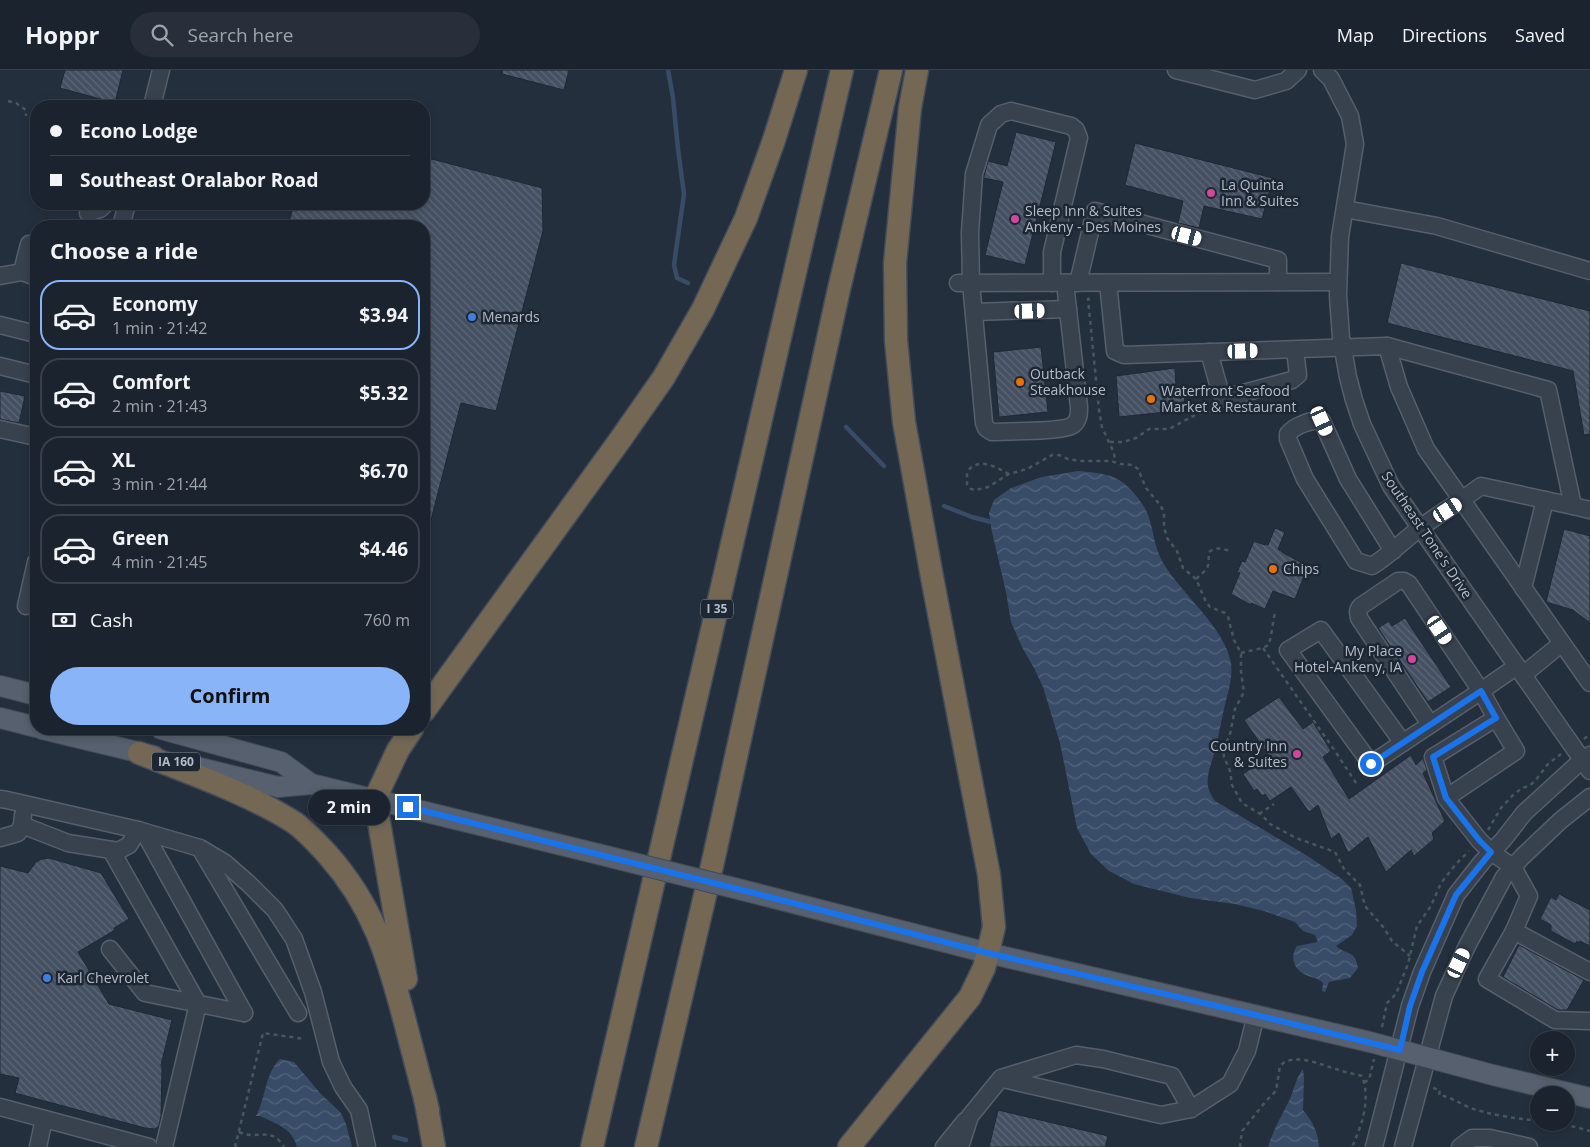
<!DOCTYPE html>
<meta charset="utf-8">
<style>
body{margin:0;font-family:"Open Sans",sans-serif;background:#282f3a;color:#f1f3f6;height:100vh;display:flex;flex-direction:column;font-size:19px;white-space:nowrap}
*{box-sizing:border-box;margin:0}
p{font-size:16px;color:#a0a4aa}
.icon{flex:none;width:28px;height:28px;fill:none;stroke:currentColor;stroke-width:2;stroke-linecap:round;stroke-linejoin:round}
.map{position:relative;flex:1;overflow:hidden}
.side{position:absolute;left:30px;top:150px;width:400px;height:515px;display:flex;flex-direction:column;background:#1b232e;border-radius:20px;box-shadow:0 2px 8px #0003,0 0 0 1px #39404a}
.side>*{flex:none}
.hud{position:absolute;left:30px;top:30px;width:400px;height:110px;border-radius:20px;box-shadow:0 2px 8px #0003,0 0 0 1px #39404a;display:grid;align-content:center;height:110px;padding:0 20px;background:#1b232e}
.buttons{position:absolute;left:1530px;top:961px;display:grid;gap:10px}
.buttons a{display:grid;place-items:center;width:45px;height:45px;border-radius:50%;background:#1b232e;box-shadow:0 2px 8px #0003,0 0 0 1px #39404a;font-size:25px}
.end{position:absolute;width:22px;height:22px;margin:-11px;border:6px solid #1a73e8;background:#fff;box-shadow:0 0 0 2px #fff}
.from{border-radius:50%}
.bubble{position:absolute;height:35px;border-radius:18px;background:#1b232e;box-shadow:0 2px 8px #0003,0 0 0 1px #39404a;font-size:16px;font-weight:700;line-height:35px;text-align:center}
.car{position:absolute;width:15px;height:30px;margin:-15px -8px;border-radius:6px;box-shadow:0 0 4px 1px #0007;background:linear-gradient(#fff 24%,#345 0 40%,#fff 0 76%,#345 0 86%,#fff 0)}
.hud b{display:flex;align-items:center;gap:18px;height:48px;font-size:19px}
.hud b+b{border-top:1px solid #39404a}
.hud i{width:12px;height:12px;background:#f1f3f6}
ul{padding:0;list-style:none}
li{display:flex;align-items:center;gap:15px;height:70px;margin:0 10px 8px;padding:0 10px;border:2px solid #39404a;border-radius:20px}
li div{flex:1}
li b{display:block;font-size:19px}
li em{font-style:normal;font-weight:700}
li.current{border-color:#8ab4f8}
li>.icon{width:45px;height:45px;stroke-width:1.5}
h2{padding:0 20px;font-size:22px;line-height:60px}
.pay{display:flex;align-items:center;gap:12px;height:55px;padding:0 20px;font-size:19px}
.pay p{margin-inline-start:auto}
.button{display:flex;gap:10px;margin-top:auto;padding:10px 20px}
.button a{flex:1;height:58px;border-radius:30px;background:#8ab4f8;color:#111;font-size:20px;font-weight:700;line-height:58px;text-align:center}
header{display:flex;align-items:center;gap:30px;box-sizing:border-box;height:70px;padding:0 25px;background:#1b232e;border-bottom:1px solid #39404a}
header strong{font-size:24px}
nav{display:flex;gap:28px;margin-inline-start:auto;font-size:18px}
.search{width:350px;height:45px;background:#282f3a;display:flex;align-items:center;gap:12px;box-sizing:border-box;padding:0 18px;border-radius:28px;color:#a0a4aa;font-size:19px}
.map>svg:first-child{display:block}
.water{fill:url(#water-waves)}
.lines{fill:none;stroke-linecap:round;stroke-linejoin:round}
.stream{stroke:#394c67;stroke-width:4.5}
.building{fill:url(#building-back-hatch);stroke:#1f2835}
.minor-casing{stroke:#565f6c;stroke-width:19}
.major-casing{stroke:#414a57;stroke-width:22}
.highway-casing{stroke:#434c59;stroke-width:25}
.path{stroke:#44595c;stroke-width:2.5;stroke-dasharray:4 4;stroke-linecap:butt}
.minor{stroke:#38414e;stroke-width:16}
.major{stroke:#56606e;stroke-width:20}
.highway{stroke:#746855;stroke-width:22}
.major-bridge-casing{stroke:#414a57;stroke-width:22;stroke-linecap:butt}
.major-bridge{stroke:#56606e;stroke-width:20}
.route{stroke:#1a73e8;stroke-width:6}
.hotel-dot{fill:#d1479c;stroke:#1d2633;stroke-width:2}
.shop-dot{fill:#3f7fe0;stroke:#1d2633;stroke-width:2}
.food-dot{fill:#e8710a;stroke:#1d2633;stroke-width:2}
.labels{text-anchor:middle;stroke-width:5;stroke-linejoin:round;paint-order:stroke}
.shield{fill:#1d2633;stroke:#878f9c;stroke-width:1}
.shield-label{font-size:12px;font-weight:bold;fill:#b4bcc9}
.poi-label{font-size:14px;fill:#b4bcc9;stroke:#1d2633;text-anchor:start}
.street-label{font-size:14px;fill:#b4bcc9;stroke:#1d2633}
</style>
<header>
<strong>Hoppr</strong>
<div class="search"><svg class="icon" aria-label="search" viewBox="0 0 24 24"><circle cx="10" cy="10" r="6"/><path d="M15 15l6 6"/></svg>Search here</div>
<nav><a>Map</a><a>Directions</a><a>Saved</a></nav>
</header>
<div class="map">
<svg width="1590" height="1077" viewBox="0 0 1590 1077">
<defs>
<pattern id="water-waves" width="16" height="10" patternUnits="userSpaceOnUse" patternTransform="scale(1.25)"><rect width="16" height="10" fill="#394c67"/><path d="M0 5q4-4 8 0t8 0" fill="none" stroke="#53647b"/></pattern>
<pattern id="building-back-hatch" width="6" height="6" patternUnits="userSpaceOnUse" patternTransform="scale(1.25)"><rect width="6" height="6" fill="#455162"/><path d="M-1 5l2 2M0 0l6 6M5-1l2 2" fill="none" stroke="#5d6877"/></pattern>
</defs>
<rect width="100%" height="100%" fill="#242f3e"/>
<g class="water">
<path d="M1078,401c18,2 36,2 49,15 10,10 20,22 23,35 4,14 5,27 12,40 18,32 64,67 69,103 2,16 -4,31 -7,45 -3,14 -6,28 -9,41 -3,12 -9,25 -7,37 2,6 4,10 7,14l91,54 36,24 9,9 5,22 1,16 -5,9 -16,11c11,10 19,3 22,22l-8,10 -21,4 -4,10 -3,-1 1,-8c-5,-6 -13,-5 -19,-9 -11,-6 -14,-18 -7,-28l21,-4 -3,-7 -12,-4 -8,-9 -31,-11 -29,-7 -45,-6 -56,-14 -25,-13 -18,-17 -14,-26 -17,-85 -17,-56 -9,-19 -11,-19 -12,-27 -5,-30 -14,-60 -3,-19 5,-13 17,-12 31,-11z"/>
<path d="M280,989l14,3 26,31 21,20 5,11 6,23h-55c-5,-19 -20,-23 -37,-31h-4c10,-18 9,-43 24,-57z"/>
<path d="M1303,999l1,9 -1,32c10,12 15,22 16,37h-51c5,-17 14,-32 22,-48 4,-10 6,-21 13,-30z"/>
</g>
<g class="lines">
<g class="stream">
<path d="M668,0l5,28 5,51 6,45 -10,71 3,13 11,5"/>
<path d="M846,357l38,39"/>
<path d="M944,436l28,11 19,5"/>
<path d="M394,1067l12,3"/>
</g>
</g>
<g class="building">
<path d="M65,0h58l-8,33 -55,-15z"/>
<path d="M503,0h66l-5,20 -62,-16z"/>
<path d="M1016,62l40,10 -31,123 -40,-10 18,-73 -19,-4v-2l4,-15 19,5z"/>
<path d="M1135,73l138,35 -11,41 -58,-13 -5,22 -21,-5 5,-22 -58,-16z"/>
<path d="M424,87l118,31 1,43 -47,180 -35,-8 -33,129 -4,-1v-305h-136l6,-22h130z"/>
<path d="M1401,193l189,48v123l-6,1 -11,-64 -186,-48z"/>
<path d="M1041,277l7,65 -49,5 -6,-65z"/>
<path d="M1175,298l1,20 8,-1 1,23 -66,7 -3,-41z"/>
<path d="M0,321l25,5 -6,27 -19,-4z"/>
<path d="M1275,458l10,4 -7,17 7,5 23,12 -13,33 -22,-8 -8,18 -14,-6v2l-20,-11 9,-21 -3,-1 5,-11 3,1 9,-21 11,4v-1l3,1z"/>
<path d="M1564,459l26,7v87l-17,-13 -27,-8z"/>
<path d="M1405,548l46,69 -23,15 -50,-74 11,-7 3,5z"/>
<path d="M1279,627l24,32 10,-7 18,29 -8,6 26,42 62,-44 5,10 7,-7 4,12 -4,3 22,48 -13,12 2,6 -20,17 -3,-6 -25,22 -18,-35 -20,16 -9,-20 -8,6 -13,-34 -9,7 -18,-25 -21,14 -5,-7 -3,2 -5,-7 -3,2 -11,-17 26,-18 -25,-36z"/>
<path d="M49,788l52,15 28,46 -15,9 1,2 -37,22 31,52 63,16 -11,45 1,3 -1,48 -2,10 -4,3 -10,-1 -130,-35 4,-15 -19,-4v-208l28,7 8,-11 6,-3z"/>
<path d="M1559,824l31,16v36l-10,-5 -1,2 -2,-2 -2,3 -24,-13v-6l-11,-6 11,-22 5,3z"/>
<path d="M1519,875l65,35 -17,30h-9l-55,-33z"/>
<path d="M998,1040l110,26 -3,11h-116z"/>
</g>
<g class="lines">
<g class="minor-casing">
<g id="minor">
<path d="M1176,0l79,20 31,-9 12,-11"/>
<path d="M1322,0l9,9 19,37 5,28 -15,93 -2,58 3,43 7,39 6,23 8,24 29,62 199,285"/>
<path d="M152,36l9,-36"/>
<path d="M1345,139l92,17 153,45"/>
<path d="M88,143l12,-4 5,-5"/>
<path d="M121,156l6,-22"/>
<path d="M22,202l14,5"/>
<path d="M0,206l22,-4 7,-28"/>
<path d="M958,213l380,-1"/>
<path d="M1052,213v-31l27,-114 -3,-8 -5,-4 -60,-15 -10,3 -12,11 -15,49 -4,59 1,50 13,140 2,5 6,4c15,-1 72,0 81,-7 6,-5 6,-11 6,-18l-14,-124"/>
<path d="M1078,213l17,-72 183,49v22"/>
<path d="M1108,213l7,68 9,4 263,-9 12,41 27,62 164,234"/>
<path d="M974,242l94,-3"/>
<path d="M0,255l36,9"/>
<path d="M1387,276l161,44 25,116 17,4"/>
<path d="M1209,282l11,39 5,7 67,-18 6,-5 -3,-25"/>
<path d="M0,296l36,9"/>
<path d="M0,359l36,8"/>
<path d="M1393,481l-45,-72 -26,-58c-10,-2 -28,5 -34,13v5l17,40 51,82 16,5c18,-11 32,-26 48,-38 20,-15 41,-27 61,-42l92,20"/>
<path d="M1523,518l22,-88"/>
<path d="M26,536l10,-44"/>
<path d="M1523,605l39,-32"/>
<path d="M1496,648l-15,-27 36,-25"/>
<path d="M1403,673l-82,-113 -33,20 83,114 110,-73 -72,-107 -5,-3h-6l-37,25c-4,4 -3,7 -2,12l71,106"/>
<path d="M1446,728l70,-47 -20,-33 -63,39 13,41 33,42 12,12 22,15 16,29 -15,35 76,41"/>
<path d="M0,729l7,1 131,30 62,18 25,15 24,21 26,26 19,29 19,53 18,70 12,25 16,23 8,37"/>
<path d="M22,755l46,18 50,8 11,-6 9,-15"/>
<path d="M144,762l100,181"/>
<path d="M0,768l18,-5 4,-8 1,-10"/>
<path d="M111,780l87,154 -34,143"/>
<path d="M201,780l97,163"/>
<path d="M1514,861l-27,48 68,41 35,1"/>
<path d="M110,879l35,44 99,20"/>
<path d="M1003,1009l158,36 30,-6"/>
<path d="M0,1037l149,40"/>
<path d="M38,1077l6,-28"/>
<path d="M944,1077l21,-26"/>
<path d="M960,1077l10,-31 31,-38 75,-23 27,4 69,17 19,33 39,-25 17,-33 9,-36"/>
<path d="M1374,1077l36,-141 12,-34 34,-77 26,-33 21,-22 21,-27 58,-53 8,-5"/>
<path d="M1403,1077l41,-151 23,-50 37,-69 18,-20 38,-36 30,-24"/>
<path d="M1460,1077l12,-9h18l39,9"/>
</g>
</g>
<g class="major-casing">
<g id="major">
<path d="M0,616l36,9"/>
<path d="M0,648l36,9"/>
<path d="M42,659l112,27"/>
<path d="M161,659l120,33 30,22"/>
<path d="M192,696l86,21 33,-3 287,70"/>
<path d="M754,823l234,60 382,89 123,33 97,23"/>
</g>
</g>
<g class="highway-casing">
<g id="highway">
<path d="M424,641l196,-271 44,-63 39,-68 43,-91 28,-78 22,-70"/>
<path d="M139,683c50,20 111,41 156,70 12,9 23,21 33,32 45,51 59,99 76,163 8,31 16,62 24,92"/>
<path d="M406,909l-31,-180 23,-49 14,-21"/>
<path d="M425,1027l9,50"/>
<path d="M592,1077l250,-1077"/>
<path d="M646,1077l68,-290 125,-568 52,-219"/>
<path d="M849,1077l121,-150 14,-29 10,-41 -5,-52 -57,-298 -28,-155 -8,-82 -1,-77 15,-155 7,-38"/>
</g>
</g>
<g class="path">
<path d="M8,31l8,2 10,7v6"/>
<path d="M1090,229h-2l11,111 3,17 12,26 1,9"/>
<path d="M1110,372h13l13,-4 13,-9h20l28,-15 18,-4"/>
<path d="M1009,404c-14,-7 -30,-18 -42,-2v12l4,5 5,1 12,-3 21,-13 18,-5 25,-14h7l9,4 13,2h30l10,3 12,1 5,4 8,19 15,18 3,8v13l3,11 10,13 6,17 13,11 10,23 4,5 15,6 3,4 6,23 7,13v19l3,20 -9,17 -5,25 -7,17 1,6 6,14 2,14 10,18 20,12 8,9 26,14 39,14 9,17 16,16 5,21 19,22 8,13 18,15"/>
<path d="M1196,509c14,-13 12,-9 13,-27 8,-6 15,-3 23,0"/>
<path d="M1263,578l72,103 23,35"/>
<path d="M1241,583c6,-2 23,-4 27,-8 3,-3 5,-26 7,-32"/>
<path d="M1584,669l6,-5"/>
<path d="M1259,744l15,-10"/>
<path d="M1488,760l13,-22 11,-12 10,-8 7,-2 6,-5 13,-17 13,-10"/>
<path d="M1382,957l5,-24 9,-9 12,-30 9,-38 14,-20 10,-23 15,-19 13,-13"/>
<path d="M1364,1012l5,-2 5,-21"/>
<path d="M1433,1018l7,2 -1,5c11,2 19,7 29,12 18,7 52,13 71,13"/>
<path d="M1556,1052l34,9"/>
<path d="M239,1062c19,9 32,-7 45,15"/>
<path d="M235,1077l28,-114 42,6"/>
<path d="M1240,1077l2,-16 24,-30 10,-10 4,-25c13,-15 44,0 59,4 8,3 16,4 23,6 9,23 0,49 -10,71"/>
</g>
<use href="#minor" class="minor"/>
<use href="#major" class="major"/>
<use href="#highway" class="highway"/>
<g class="major-bridge-casing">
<path id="major-bridge" d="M598,784l156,39"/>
</g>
<use href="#major-bridge" class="major-bridge"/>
</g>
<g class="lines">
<path class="route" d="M408,737l346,86 234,60 268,62 144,35 10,-44 12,-34 34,-77 35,-43 -12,-12 -33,-42 -13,-41 63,-39 -15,-27 -110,73"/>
</g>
<g class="hotel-dot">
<circle cx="1211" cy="123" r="5"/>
<circle cx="1015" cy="149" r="5"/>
<circle cx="1412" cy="589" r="5"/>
<circle cx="1297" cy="684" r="5"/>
</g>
<g class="shop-dot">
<circle cx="472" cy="247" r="5"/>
<circle cx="47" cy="908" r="5"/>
</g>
<g class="food-dot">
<circle cx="1020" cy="312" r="5"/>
<circle cx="1151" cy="329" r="5"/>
<circle cx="1273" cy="499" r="5"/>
</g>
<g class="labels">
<g class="shield">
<rect x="701" y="529.5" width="32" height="19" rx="4"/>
<rect x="152" y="682.5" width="48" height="19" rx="4"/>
</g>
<g class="shield-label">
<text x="717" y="543">I 35</text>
<text x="176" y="696">IA 160</text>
</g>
<g class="poi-label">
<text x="1221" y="120">La Quinta<tspan x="1221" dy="16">Inn &amp; Suites</tspan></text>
<text x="1025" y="146">Sleep Inn &amp; Suites<tspan x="1025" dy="16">Ankeny - Des Moines</tspan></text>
<text x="482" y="252">Menards</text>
<text x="1030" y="309">Outback<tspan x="1030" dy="16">Steakhouse</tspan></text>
<text x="1161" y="326">Waterfront Seafood<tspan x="1161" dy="16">Market &amp; Restaurant</tspan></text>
<text x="1283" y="504">Chips</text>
<text x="1402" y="586" text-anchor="end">My Place<tspan x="1402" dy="16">Hotel-Ankeny, IA</tspan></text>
<text x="1287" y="681" text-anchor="end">Country Inn<tspan x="1287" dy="16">&amp; Suites</tspan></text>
<text x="57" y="913">Karl Chevrolet</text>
</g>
<g class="street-label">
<text transform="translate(1427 465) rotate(56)" y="5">Southeast Tone's Drive</text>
</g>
</g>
</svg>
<div class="buttons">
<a>+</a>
<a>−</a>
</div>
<i class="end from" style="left:1371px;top:694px"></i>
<i class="end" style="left:408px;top:737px"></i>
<div class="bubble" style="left:308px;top:720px;width:82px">2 min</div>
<i class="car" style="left:1187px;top:166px;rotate:105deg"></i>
<i class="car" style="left:1030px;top:241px;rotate:88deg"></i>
<i class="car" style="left:1243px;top:281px;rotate:88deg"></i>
<i class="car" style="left:1322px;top:351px;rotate:156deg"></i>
<i class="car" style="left:1448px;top:440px;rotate:57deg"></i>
<i class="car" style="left:1440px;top:560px;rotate:146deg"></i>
<i class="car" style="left:1459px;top:893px;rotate:25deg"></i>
<div class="hud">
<b><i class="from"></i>Econo Lodge</b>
<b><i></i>Southeast Oralabor Road</b>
</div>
<section class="side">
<h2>Choose a ride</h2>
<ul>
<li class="current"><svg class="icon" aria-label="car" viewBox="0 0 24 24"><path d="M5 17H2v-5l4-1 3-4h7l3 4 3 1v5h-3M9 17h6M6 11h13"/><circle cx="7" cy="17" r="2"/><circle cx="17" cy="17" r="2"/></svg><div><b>Economy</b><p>1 min · 21:42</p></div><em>$3.94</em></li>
<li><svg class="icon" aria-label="car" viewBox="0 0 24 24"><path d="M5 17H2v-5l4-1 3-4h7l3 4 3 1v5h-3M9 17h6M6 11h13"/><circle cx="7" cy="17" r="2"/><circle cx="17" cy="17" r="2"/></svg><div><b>Comfort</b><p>2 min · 21:43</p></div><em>$5.32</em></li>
<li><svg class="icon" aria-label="car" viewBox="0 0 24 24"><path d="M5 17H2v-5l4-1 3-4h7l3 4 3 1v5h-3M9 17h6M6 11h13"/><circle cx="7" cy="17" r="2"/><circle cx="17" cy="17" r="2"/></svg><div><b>XL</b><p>3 min · 21:44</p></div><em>$6.70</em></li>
<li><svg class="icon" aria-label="car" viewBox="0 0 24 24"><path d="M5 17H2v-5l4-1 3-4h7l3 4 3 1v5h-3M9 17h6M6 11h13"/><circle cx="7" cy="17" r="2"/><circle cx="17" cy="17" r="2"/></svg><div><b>Green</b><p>4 min · 21:45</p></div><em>$4.46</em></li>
</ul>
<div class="pay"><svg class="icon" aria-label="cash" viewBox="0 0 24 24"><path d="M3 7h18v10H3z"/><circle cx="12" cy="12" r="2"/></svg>Cash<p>760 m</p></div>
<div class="button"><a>Confirm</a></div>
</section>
</div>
